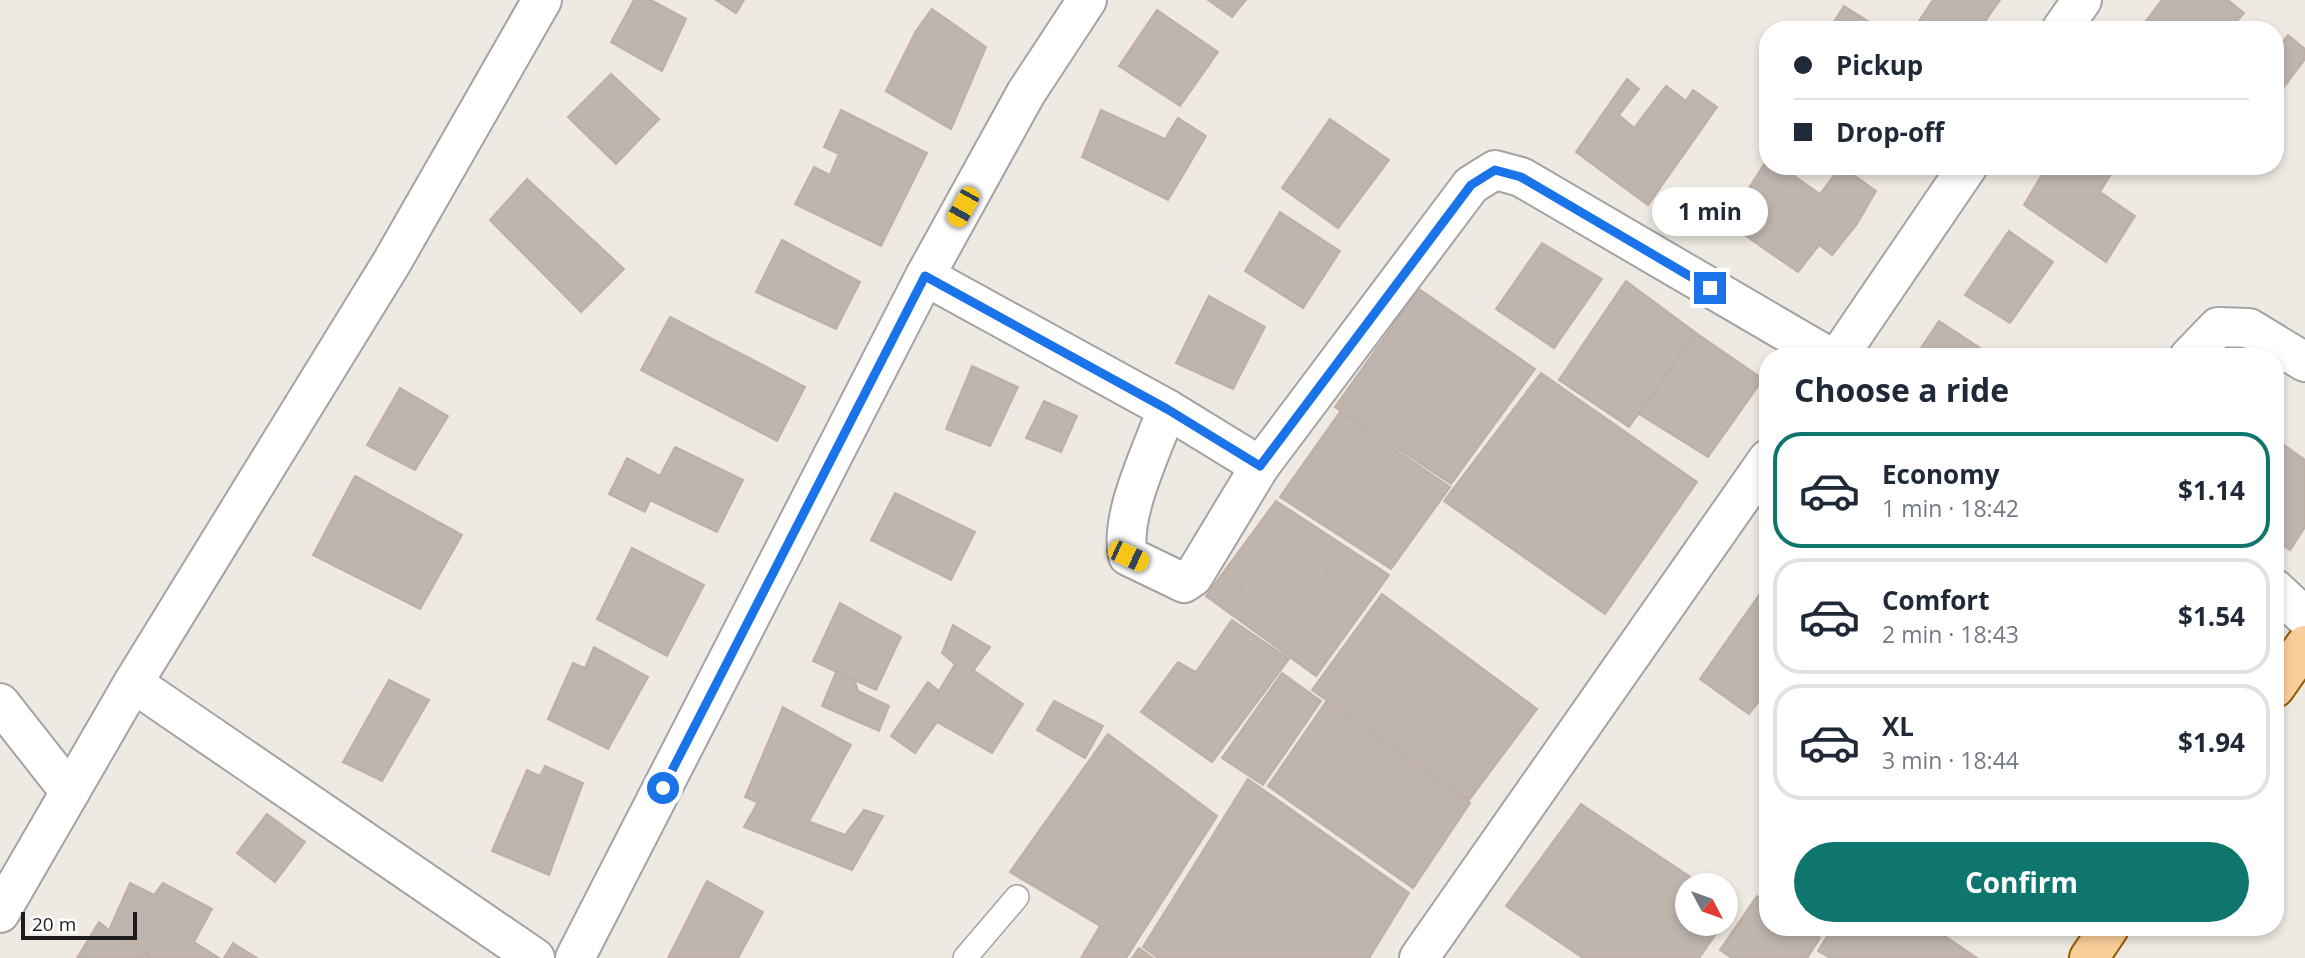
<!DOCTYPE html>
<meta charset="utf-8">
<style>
body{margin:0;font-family:"Open Sans",sans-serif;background:#f2f2f3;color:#1f2937;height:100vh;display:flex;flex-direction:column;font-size:26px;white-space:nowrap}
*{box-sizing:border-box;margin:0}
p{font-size:23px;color:#747a83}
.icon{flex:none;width:38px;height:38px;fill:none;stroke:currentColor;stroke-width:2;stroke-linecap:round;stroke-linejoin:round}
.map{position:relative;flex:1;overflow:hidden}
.side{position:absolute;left:1759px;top:348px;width:525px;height:588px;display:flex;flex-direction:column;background:#fff;border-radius:28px;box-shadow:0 4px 10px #0003}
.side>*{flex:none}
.guide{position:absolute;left:1759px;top:21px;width:525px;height:154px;border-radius:28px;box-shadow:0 4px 10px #0003;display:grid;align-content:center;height:154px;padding:0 35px;background:#fff}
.needle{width:46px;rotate:131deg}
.controls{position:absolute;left:1675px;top:873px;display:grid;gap:14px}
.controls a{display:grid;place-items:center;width:63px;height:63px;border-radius:50%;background:#fff;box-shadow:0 4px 10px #0003;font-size:35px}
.scale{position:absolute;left:21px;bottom:18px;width:116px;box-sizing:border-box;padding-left:7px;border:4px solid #1c1c1c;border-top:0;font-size:19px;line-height:24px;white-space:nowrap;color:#1c1c1c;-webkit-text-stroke:5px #fff;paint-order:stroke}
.end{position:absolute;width:32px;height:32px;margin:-16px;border:9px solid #1a73e8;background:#fff;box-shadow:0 0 0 4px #fff}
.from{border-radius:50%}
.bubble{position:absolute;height:49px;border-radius:24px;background:#fff;box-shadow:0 4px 10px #0003;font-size:23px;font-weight:700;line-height:49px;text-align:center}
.car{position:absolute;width:21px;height:42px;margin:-21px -10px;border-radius:9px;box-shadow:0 0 5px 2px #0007;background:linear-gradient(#f5c518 24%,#345 0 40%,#f5c518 0 76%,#345 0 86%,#f5c518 0)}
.guide b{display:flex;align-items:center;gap:24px;height:66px;font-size:26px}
.guide b+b{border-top:2px solid #e0e1e3}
.guide i{width:18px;height:18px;background:#1f2937}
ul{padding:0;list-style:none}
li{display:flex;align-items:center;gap:21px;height:116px;margin:0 14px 10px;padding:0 21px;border:4px solid #e0e1e3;border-radius:28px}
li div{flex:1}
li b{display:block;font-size:26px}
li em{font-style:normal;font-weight:700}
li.on{border-color:#0f766e}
li>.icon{width:63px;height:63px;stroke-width:1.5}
h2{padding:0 35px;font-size:32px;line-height:84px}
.action{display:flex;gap:14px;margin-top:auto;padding:14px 35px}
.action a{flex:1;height:80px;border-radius:42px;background:#0f766e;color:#fff;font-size:28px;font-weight:700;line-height:80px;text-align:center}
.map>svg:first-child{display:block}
.building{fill:#beb5ae;stroke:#bfafa5;stroke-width:2}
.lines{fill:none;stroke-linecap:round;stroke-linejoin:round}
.service-casing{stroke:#a3a3a3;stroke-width:26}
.minor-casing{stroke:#a3a3a3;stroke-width:42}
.tertiary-casing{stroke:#a3a3a3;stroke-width:42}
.primary-casing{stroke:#925e02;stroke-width:42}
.service{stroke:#fff;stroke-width:23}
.minor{stroke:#fff;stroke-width:38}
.tertiary{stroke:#fff;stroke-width:38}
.primary{stroke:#face9a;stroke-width:38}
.route{stroke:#1a73e8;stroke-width:9}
</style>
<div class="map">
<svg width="2305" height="958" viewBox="0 0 2305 958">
<rect width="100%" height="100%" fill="#eee9e2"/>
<g class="building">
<path d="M634,0h17l35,19 -24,52 -51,-29z"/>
<path d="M716,0h28l-8,13z"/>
<path d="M1208,0h38l-14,17z"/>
<path d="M1933,0h67l-21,30h-66z"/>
<path d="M2162,0h66l16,13 -15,17h-90z"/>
<path d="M1844,6l38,24h-53z"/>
<path d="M932,9l54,38 -35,82 -65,-38 30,-60z"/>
<path d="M1157,10l61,42 -38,54 -61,-40z"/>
<path d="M2288,35l17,14v10l-30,40v-47z"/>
<path d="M611,74l48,45 -43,45 -48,-47z"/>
<path d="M1627,79l12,10 -20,26 15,13 32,-42 20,15 7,-11 24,17 -69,98 -72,-53z"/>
<path d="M841,110l86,43 -46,93 -86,-42 19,-37 16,8 9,-21 -15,-7z"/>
<path d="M1101,110l64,29 13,-21 28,18 -38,64 -86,-43z"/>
<path d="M1330,119l59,41 -51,68 -56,-40z"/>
<path d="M1768,158v8h12l40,28 21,-28 35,25 -19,33 -25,31 -13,-10 -21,27 -71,-49z"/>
<path d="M2047,166h56l9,6 -12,20 35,24 -29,46 -82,-57z"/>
<path d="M527,179l97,90 -43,43 -91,-92z"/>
<path d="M1280,212l60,39 -37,57 -58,-37z"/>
<path d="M2009,231l44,31 -43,61 -45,-28z"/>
<path d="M782,240l78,42 -24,47 -80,-37z"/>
<path d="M1542,243l60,36 -48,69 -58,-39z"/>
<path d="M1626,281l70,52 -67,94 -70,-47z"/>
<path d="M1419,289l116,80 -84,115 -116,-77z"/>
<path d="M1209,296l56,31 -32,62 -57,-26z"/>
<path d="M670,317l135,70 -28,54 -136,-71z"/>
<path d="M1939,321l55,36h-79z"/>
<path d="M1696,333l67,46 -55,78 -69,-43z"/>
<path d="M972,366l46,21 -28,59 -44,-17z"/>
<path d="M1541,373l156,109 -92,132 -161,-113z"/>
<path d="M400,388l48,28 -33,54 -48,-25z"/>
<path d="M1044,401l33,15 -16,36 -35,-14z"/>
<path d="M1340,412l110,75 -59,82 -111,-72z"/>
<path d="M2276,439l29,21v67l-15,23 -15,-10z"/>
<path d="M675,447l68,33 -26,52 -67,-32 -5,12 -36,-18 18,-36 33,18z"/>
<path d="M355,476l107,59 -42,74 -107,-54z"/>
<path d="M895,493l80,39 -24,48 -80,-40z"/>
<path d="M1276,501l113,74 -73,101 -110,-80z"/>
<path d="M1276,532l53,39 -37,55 -53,-38z"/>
<path d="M632,548l72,37 -37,71 -70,-37z"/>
<path d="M1382,594l155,115 -68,91 -157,-110z"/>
<path d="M1759,595l9,6v88l-19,25 -49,-35z"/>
<path d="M840,603l61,34 -25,53 -63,-29z"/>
<path d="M1232,620l57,39 -77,103 -71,-50 37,-50 18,10z"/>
<path d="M953,625l37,22 -75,106 -24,-17 37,-54 11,9 16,-27 -13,-11z"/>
<path d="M594,647l54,30 -40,72 -60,-30 25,-56 12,5z"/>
<path d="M973,670l50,34 -31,49 -55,-31z"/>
<path d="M836,672l19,9 3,10 31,15 -10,25 -57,-25z"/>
<path d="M1282,673l39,28 -58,84 -41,-27z"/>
<path d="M389,680l40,20 -47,81 -39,-19z"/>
<path d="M1054,701l49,25 -18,32 -48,-28z"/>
<path d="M1326,702l144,101 -57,85 -145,-102z"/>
<path d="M783,707l68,38 -43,78 -63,-26z"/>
<path d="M1108,734l109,82 -91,142h-45l19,-32 -90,-54z"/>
<path d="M545,766l38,17 -34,92 -57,-24 35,-81 13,6z"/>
<path d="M1248,779l161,114 -40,65h-211l-15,-11z"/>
<path d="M758,802l87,33 19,-25 19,6 -31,54 -108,-43z"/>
<path d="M1581,804l123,82h-17v38h36l-24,34h-116l-77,-52z"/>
<path d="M267,814l38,28 -30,40 -38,-29z"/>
<path d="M707,881l56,31 -25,46h-70z"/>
<path d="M130,883l24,12 9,-12 49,26 -18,33 25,16h-73l3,-3 -40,-25z"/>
<path d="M1757,896l11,7v25h36l16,10 -13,20h-75l-12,-8z"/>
<path d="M1726,900l10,7 -10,14z"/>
<path d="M99,922l10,8 40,25 -3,3h-69z"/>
<path d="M1832,928h101l44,30h-147l-12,-7z"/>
<path d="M233,943l24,15h-33z"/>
<path d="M1139,948l14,10h-21z"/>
</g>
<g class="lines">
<g class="service-casing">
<path id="service" d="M965,958l52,-61"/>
</g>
<g class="minor-casing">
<g id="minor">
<path d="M925,276l242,133 93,57 211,-281 24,-15 26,7 308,180"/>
<path d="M2189,357l29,-30 31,1 56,34"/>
<path d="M1167,409c-14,40 -48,106 -39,147l56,27 9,-6 67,-111"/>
<path d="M2275,589l30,28"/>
<path d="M133,683l402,275"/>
<path d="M0,703l70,89"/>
<path d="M0,913l133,-230 259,-421 150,-262"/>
<path d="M575,958l350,-682 101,-183 61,-93"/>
</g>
</g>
<g class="tertiary-casing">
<g id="tertiary">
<path d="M2061,30l21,-30"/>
<path d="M1838,357l130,-191"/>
<path d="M1419,958l349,-499"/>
</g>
</g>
<g class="primary-casing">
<g id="primary">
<path d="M2275,688l30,-43"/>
<path d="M2089,958l20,-30"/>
</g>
</g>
<use href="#service" class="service"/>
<use href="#minor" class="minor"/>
<use href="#tertiary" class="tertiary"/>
<use href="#primary" class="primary"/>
</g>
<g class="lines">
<path class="route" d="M663,788l262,-512 242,133 93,57 211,-281 24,-15 26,7 189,111"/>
</g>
</svg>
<div class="controls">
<a><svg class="needle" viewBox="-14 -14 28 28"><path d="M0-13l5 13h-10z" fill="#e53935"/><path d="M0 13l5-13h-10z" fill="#747a83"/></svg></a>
</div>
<div class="scale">20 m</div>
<i class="end from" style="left:663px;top:788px"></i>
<i class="end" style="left:1710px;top:288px"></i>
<div class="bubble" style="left:1652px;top:187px;width:116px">1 min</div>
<i class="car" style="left:963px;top:207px;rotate:209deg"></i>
<i class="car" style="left:1128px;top:556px;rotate:115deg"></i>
<div class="guide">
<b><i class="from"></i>Pickup</b>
<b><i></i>Drop-off</b>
</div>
<section class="side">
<h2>Choose a ride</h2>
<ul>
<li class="on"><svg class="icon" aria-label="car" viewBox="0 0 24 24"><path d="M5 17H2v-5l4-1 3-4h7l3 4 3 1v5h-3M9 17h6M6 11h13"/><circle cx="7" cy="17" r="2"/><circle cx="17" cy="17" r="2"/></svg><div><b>Economy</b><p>1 min · 18:42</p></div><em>$1.14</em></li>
<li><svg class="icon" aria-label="car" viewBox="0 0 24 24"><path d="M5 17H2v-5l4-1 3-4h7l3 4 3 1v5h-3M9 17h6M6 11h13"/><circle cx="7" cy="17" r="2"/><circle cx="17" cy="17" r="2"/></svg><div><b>Comfort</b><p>2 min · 18:43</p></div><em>$1.54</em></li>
<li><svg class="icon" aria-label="car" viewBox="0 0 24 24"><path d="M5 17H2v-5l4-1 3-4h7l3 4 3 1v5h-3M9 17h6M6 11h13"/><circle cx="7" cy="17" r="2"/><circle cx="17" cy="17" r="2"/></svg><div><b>XL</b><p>3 min · 18:44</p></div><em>$1.94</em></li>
</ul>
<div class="action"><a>Confirm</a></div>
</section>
</div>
